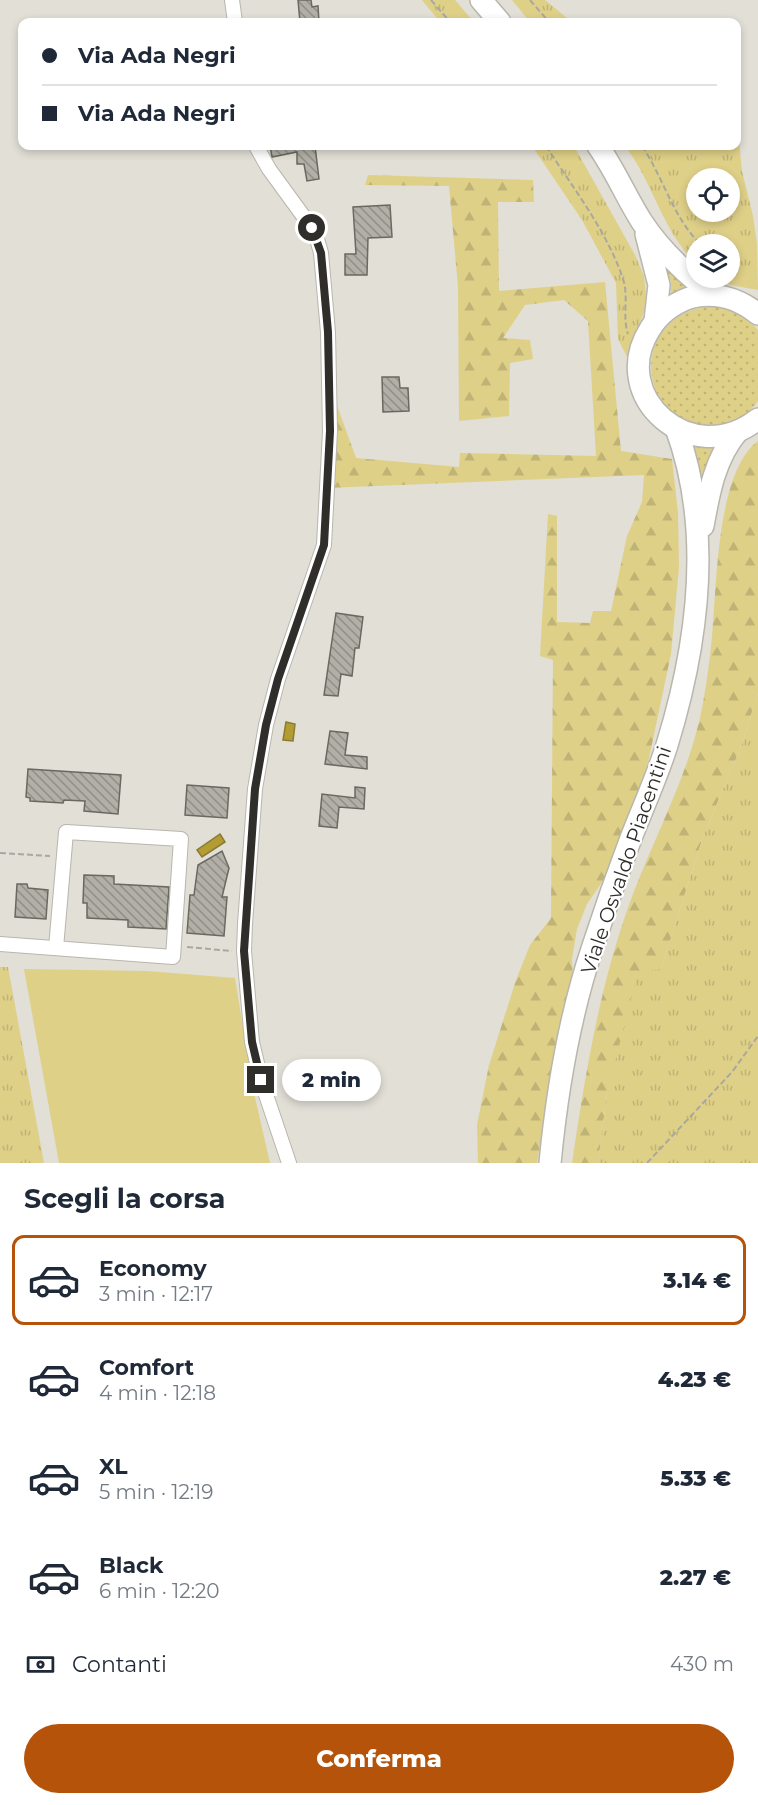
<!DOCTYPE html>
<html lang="it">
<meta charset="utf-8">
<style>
body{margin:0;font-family:Montserrat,sans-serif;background:#f6f6f7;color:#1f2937;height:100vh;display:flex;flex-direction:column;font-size:22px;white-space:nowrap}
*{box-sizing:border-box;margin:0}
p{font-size:20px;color:#747a83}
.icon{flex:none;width:33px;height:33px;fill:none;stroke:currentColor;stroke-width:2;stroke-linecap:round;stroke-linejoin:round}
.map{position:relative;height:1163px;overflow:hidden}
.panel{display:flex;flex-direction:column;background:#fff;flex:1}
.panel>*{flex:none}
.top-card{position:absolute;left:18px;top:18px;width:723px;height:132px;border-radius:12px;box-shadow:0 3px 9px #0003;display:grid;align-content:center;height:132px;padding:0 24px;background:#fff}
.fabs{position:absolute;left:686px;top:168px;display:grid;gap:12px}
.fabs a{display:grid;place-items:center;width:54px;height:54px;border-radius:50%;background:#fff;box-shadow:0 3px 9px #0003;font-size:30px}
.end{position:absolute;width:27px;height:27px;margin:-14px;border:8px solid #2f2e2b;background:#fff;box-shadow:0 0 0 3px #fff}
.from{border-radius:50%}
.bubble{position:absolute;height:42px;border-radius:21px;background:#fff;box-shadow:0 3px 9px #0003;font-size:20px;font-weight:800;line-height:42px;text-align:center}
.top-card b{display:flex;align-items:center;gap:21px;height:57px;font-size:22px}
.top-card b+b{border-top:2px solid #e0e1e3}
.top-card i{width:15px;height:15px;background:#1f2937}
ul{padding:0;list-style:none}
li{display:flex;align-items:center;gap:18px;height:90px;margin:0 12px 9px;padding:0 12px;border:3px solid transparent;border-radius:12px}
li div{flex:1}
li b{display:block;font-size:22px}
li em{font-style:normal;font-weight:800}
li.selected{border-color:#b45309}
li>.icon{width:54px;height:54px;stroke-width:1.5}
h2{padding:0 24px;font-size:27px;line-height:72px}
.pay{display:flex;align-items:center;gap:15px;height:66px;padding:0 24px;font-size:22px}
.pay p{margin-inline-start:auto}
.cta{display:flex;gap:12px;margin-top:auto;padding:12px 24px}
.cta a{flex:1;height:69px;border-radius:36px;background:#b45309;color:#fff;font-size:24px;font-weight:800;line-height:69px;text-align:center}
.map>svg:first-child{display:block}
.grass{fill:url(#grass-dots)}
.forest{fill:url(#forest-firs)}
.park{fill:url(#park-tufts);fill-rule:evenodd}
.pitch{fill:#dfd088}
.water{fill:#b29c33;stroke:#8b7b31;stroke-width:1.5}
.building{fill:url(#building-back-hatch);stroke:#6a6960;stroke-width:1.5}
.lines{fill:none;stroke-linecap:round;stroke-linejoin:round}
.minor-casing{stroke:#b8b6ad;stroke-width:16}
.primary-casing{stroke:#b8b6ad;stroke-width:24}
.path{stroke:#a9a7a0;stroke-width:2;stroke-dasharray:6 3;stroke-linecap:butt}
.minor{stroke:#fff;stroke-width:14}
.primary{stroke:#fff;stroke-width:21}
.route{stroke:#2f2e2b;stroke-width:8}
.labels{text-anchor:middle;stroke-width:4.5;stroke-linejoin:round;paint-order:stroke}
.street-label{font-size:20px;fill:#2f2e2b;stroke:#fff}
</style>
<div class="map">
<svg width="758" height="1163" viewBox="0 0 758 1163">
<defs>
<pattern id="grass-dots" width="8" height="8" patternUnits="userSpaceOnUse" patternTransform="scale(1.5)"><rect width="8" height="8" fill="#dfd088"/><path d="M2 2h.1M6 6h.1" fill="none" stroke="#c0b376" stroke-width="1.8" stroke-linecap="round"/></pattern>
<pattern id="forest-firs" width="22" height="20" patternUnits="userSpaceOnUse" patternTransform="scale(1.5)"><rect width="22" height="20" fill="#dfd088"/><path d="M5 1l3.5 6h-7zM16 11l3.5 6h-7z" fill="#c0b376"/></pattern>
<pattern id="park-tufts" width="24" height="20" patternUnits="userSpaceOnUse" patternTransform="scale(1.5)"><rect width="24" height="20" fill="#dfd088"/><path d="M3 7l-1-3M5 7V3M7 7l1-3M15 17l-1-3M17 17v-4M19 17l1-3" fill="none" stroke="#c0b376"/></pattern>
<pattern id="building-back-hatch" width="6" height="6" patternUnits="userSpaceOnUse" patternTransform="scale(1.5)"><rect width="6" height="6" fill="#b1afa6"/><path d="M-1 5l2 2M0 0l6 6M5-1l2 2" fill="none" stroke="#908f87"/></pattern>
</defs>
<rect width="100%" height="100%" fill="#e1dfd6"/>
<g class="grass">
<path d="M663,262l29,26 -21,11v-17z"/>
<path d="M714,306c18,3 32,10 44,24v71c-11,15 -29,25 -48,24 -77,-2 -81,-114 4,-119z"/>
<path d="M690,443l30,2 -21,65z"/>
</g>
<g class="forest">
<path d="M368,175l165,5 1,22h-36l1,89 106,-9 16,169 51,8 6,54 1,54 -8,87 -23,109 -39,109 -22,32 -10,25 -5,30 1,26 -15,46 -21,132h-59l-1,-38 12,-60 27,-85 14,-35 21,-27 2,-258 -13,-4 8,-142 9,2v106l33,1 3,-12h18l16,-75 15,-34 2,-27 -317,13 2,-105 27,75 103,9 1,-14 136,3 -8,-135 -24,-21 -39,5 -22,33 27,2 3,19 -23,4 -1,53 -50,5 -1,-134 -9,-101 -84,-1z"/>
<path d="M758,441v252l-17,54 -38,90 -42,132 -54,124 -9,70h-26c14,-93 28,-181 61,-269 24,-63 58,-124 70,-191 4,-22 7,-45 9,-67 5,-49 4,-164 46,-195z"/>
</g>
<g class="park">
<path d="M422,0h33l19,22h-34z"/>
<path d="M512,0h33l27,22h-42z"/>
<path d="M737,120l5,51 11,45 4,28 1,46 -28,-5 -14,-7h13v-34h-33v19c-34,-32 -43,-81 -71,-117h111zM696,178h33v34h-33z"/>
<path d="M532,146h42l61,109 9,21 2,19 -2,17 -17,45 -9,-18 -2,-56 -34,-63z"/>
<path d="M758,693v470h-160l9,-70 31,-121 23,-3 42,-132 38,-90z"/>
<path d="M0,967h8l36,196h-44z"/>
</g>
<path class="pitch" d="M24,969l123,2 88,7 17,106 18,79h-211z"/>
<g class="water">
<path d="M286,722l9,2 -2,17 -10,-1z"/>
<path d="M220,834l5,8 -23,15 -5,-7z"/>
</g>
<g class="building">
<path d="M298,0h13l1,7 6,-1 1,16h-19z"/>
<path d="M270,146h45l4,33 -12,2 -3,-17h-7v-12l-25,5z"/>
<path d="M390,205l2,32 -24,1 -1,37h-22v-21h11l-3,-47z"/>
<path d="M382,377h17l1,11h8l1,23 -26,1z"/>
<path d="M336,613l27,4 -4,31h-4l-3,28 -11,-2 -3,22 -14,-1z"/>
<path d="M330,731l18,2 -3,22 22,2v12l-42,-5z"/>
<path d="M28,769l93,6 -3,39 -34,-3 1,-10 -21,-1 -1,3 -33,-2v-3l-4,-1z"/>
<path d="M187,785l42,3 -2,30 -42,-3z"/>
<path d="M355,787l10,1 -1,21 -25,-2 -2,21 -18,-2 3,-32 33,4z"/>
<path d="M222,851l7,17 -7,29h5l-3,39 -37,-3 3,-38h4l4,-30z"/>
<path d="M84,875l30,1v8l55,3 -3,42 -38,-2v-7l-41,-2v-15h-4z"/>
<path d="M17,884h10l1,4 20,2 -2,29 -31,-2z"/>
</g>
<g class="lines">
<g class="minor-casing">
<g id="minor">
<path d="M232,0l3,22"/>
<path d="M256,146l13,23 43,59 5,11 4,14 7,79 2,99 -6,114 -46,134 -12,46 -11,64 -10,135 -1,27 8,91 9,38 28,83"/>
<path d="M0,944l173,13 8,-118 -115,-7 -10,116"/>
</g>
</g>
<g class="primary-casing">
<g id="primary">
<path d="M481,0l19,22"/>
<path d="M598,146c17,24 28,51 44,76 19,29 44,52 71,73"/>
<path d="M646,234l13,51 -4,36"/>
<path d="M758,314c-20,-16 -44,-23 -69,-16 -16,6 -30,16 -39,31 -43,68 42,142 108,90"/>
<path d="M703,526c6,-34 12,-68 35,-95"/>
<path d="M550,1163c7,-72 19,-145 42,-214 12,-37 25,-74 39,-111 12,-31 26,-61 36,-93 31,-101 46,-216 9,-317"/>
</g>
</g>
<g class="path">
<path d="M431,0l19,22"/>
<path d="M530,0l19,22"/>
<path d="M546,146c27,42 61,85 77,133 6,17 -1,38 5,55"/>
<path d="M642,146c21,31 31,71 58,98"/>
<path d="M0,853l50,3"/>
<path d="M187,947l45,4"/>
<path d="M647,1163l85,-91 26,-36"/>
</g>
<use href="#minor" class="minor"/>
<use href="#primary" class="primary"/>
</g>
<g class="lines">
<path class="route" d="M261,1080l-9,-38 -8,-91 11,-162 11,-64 12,-46 46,-134 6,-114 -2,-99 -7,-79 -9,-25"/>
</g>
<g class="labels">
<g class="street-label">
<text transform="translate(626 860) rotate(-71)" y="7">Viale Osvaldo Piacentini</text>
</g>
</g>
</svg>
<div class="fabs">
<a><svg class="icon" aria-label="locate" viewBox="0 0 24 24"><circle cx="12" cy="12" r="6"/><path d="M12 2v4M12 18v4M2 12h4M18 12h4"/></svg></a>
<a><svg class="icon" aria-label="layers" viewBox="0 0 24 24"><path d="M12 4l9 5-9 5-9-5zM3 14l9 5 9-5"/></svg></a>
</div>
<i class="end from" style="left:312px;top:228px"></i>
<i class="end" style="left:261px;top:1080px"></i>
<div class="bubble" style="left:282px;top:1059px;width:99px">2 min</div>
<div class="top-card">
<b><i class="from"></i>Via Ada Negri</b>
<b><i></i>Via Ada Negri</b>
</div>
</div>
<section class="panel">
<h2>Scegli la corsa</h2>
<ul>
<li class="selected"><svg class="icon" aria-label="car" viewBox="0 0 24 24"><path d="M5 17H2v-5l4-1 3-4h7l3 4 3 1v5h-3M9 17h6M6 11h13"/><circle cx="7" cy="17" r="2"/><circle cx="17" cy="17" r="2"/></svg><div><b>Economy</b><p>3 min · 12:17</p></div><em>3.14 €</em></li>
<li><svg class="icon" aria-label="car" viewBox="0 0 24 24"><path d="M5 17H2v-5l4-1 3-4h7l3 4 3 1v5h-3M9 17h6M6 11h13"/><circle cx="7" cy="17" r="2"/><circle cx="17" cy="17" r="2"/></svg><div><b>Comfort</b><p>4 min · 12:18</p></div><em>4.23 €</em></li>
<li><svg class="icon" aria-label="car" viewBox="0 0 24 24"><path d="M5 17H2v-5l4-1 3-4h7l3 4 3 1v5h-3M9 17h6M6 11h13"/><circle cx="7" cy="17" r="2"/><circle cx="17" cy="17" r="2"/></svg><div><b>XL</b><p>5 min · 12:19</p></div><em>5.33 €</em></li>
<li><svg class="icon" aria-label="car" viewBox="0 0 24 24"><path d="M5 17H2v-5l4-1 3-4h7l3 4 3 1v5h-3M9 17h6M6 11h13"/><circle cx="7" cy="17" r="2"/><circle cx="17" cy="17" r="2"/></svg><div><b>Black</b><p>6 min · 12:20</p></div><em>2.27 €</em></li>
</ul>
<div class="pay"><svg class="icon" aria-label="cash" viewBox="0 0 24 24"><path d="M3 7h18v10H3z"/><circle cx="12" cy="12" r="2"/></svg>Contanti<p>430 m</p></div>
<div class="cta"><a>Conferma</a></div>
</section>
